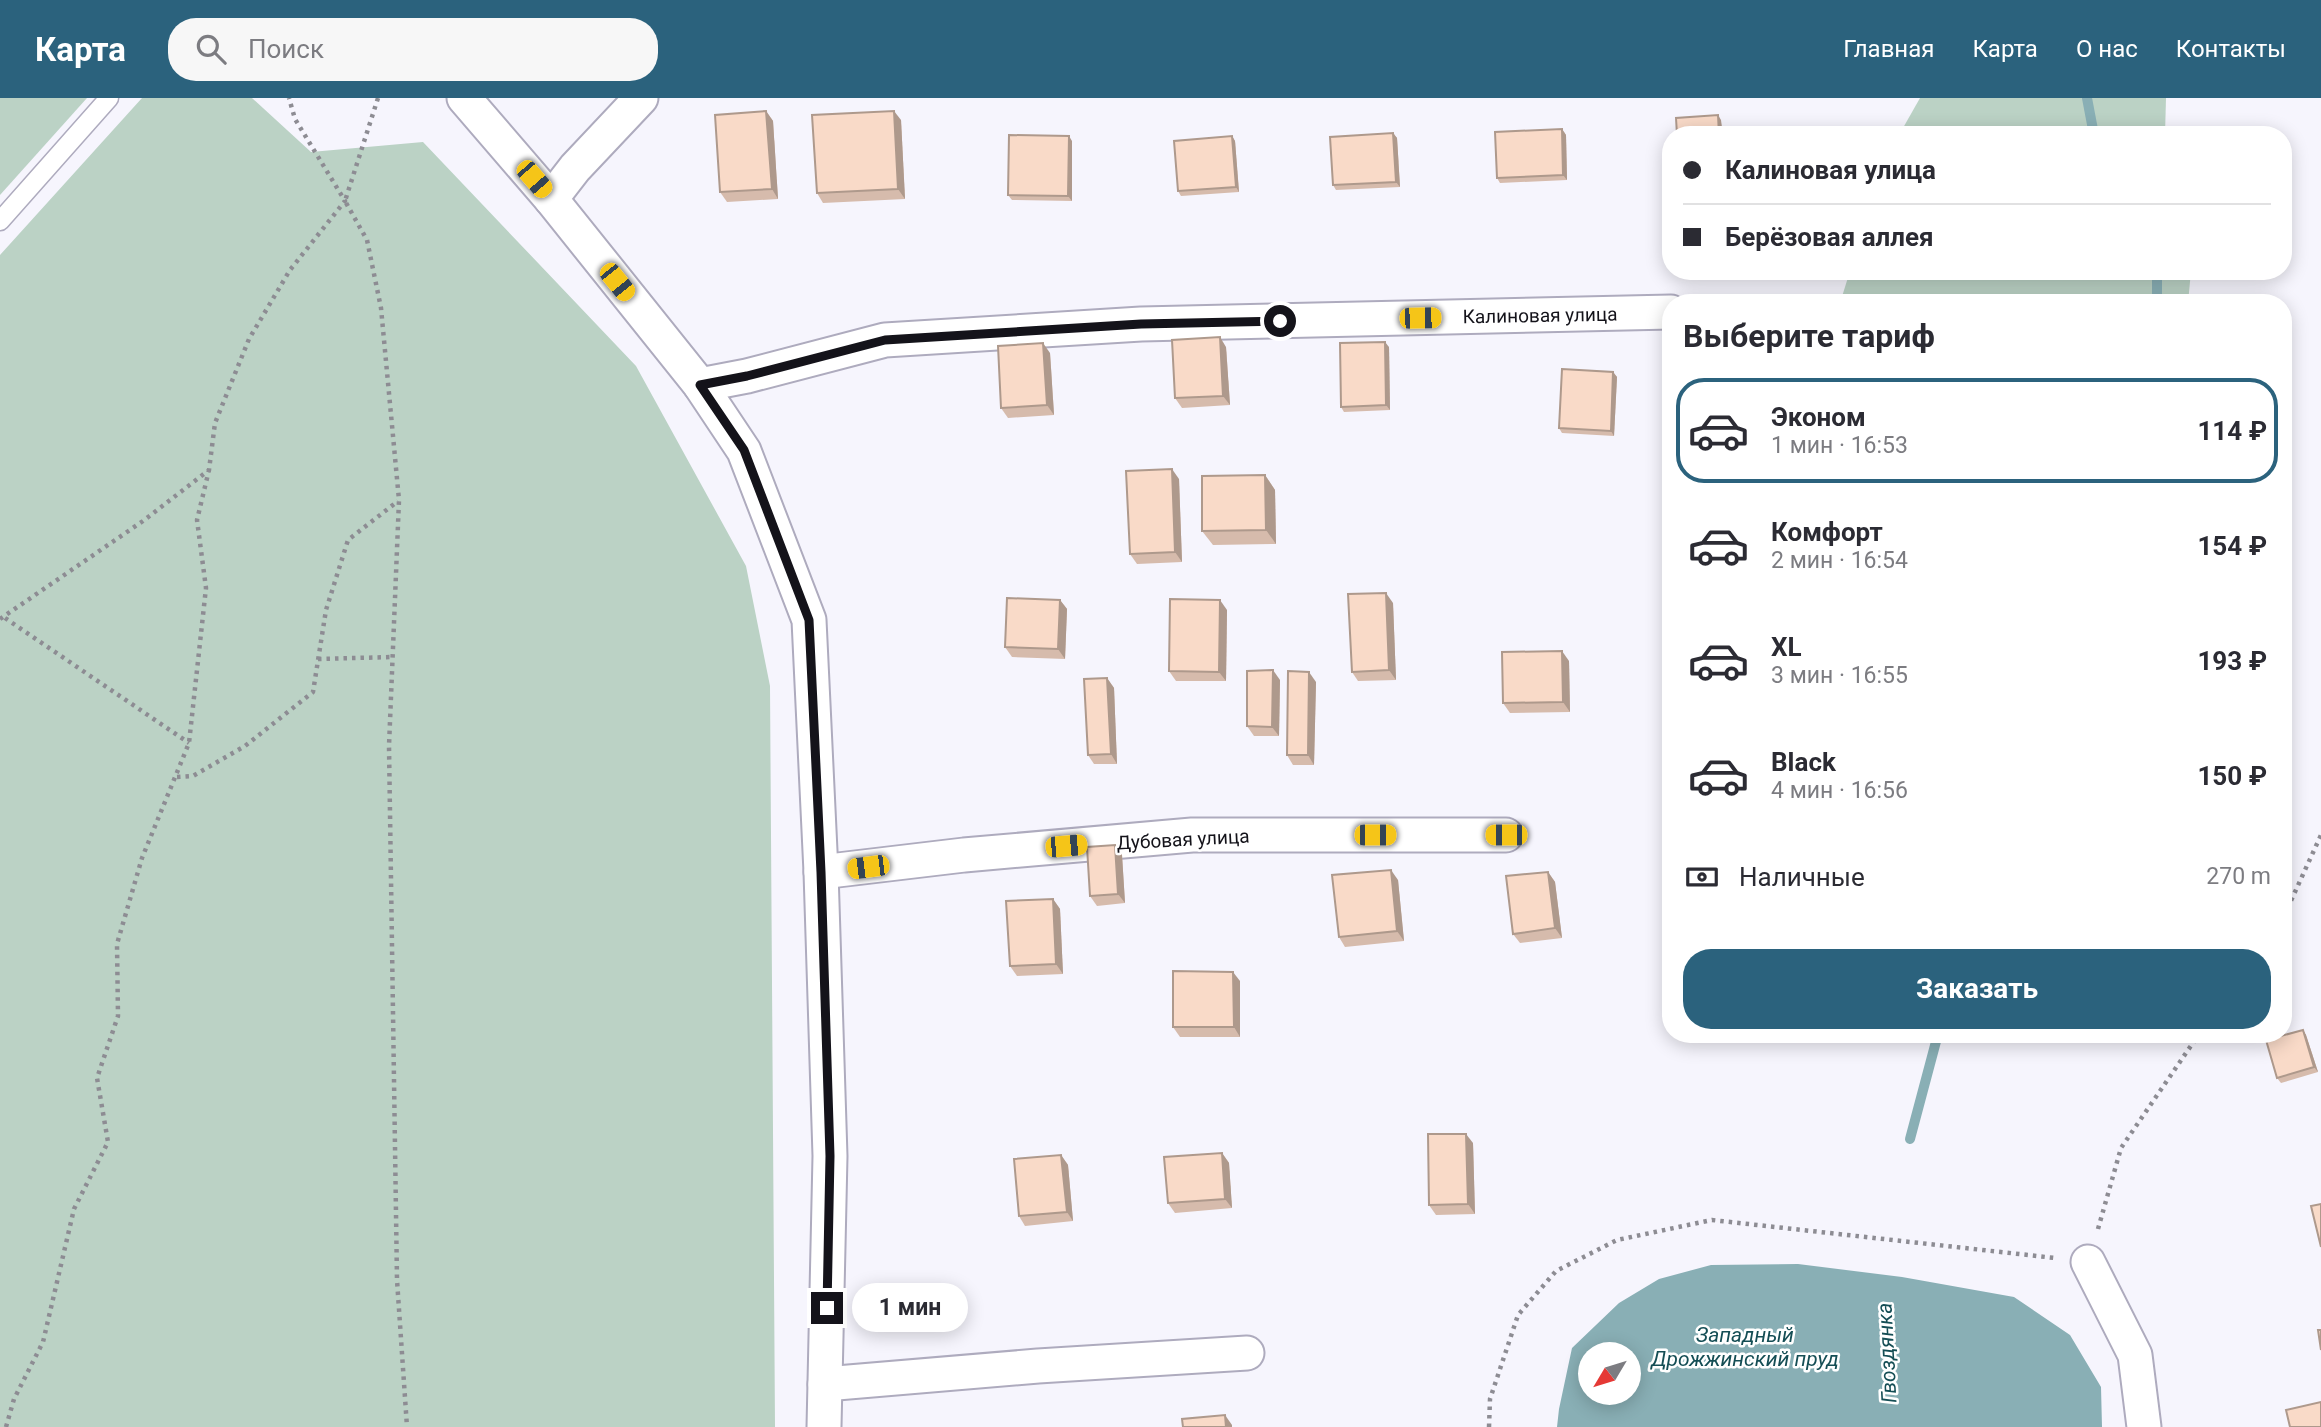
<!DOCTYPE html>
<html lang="ru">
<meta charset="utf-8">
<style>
body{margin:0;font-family:Roboto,sans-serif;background:#f7f7f7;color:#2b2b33;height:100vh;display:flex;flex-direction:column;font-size:26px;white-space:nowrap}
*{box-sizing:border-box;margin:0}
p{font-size:23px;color:#7c7c81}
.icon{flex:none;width:38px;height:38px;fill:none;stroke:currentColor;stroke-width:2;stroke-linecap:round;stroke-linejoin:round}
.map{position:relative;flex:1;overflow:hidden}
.sheet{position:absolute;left:1662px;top:196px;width:630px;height:749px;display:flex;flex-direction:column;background:#fff;border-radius:28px;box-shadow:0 4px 18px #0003}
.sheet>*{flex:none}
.banner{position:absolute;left:1662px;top:28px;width:630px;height:154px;border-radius:28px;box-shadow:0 4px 18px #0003;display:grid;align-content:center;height:154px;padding:0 21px;background:#fff}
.needle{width:46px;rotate:232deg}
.fabs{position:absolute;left:1578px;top:1244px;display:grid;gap:14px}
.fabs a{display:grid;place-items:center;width:63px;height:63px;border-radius:50%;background:#fff;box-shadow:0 4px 18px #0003;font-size:35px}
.end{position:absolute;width:32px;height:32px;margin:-16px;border:9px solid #14131a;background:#fff;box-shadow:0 0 0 4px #fff}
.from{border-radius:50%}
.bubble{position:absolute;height:49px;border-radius:24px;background:#fff;box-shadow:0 4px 18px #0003;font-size:23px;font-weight:700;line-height:49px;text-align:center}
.car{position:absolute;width:21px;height:42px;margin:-21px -10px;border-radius:9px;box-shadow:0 0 5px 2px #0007;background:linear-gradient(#f5c518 24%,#345 0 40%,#f5c518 0 76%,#345 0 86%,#f5c518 0)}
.banner b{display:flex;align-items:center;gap:24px;height:66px;font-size:26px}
.banner b+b{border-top:2px solid #e1e1e2}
.banner i{width:18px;height:18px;background:#2b2b33}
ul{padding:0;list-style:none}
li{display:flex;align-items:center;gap:21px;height:105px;margin:0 14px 10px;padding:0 7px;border:4px solid transparent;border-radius:28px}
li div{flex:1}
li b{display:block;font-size:26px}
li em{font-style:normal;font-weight:700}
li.current{border-color:#2b627d}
li>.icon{width:63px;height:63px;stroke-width:1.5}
h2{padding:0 21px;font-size:32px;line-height:84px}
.pay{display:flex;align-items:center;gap:18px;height:77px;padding:0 21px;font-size:26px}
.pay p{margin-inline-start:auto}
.primary-button{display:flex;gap:14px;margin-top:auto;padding:14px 21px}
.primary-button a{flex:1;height:80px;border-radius:28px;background:#2b627d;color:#fff;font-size:28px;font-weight:700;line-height:80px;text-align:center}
header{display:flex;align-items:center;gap:42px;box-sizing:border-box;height:98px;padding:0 35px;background:#2b627d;color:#fff}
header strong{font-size:33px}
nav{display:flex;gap:38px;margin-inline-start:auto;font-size:24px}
.search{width:490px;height:63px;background:#f7f7f7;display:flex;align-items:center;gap:18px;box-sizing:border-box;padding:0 24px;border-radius:28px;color:#7c7c81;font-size:26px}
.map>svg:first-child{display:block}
.green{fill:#bbd2c5}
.water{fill:#89afb5;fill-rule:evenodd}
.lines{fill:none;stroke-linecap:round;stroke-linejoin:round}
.stream{stroke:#89afb5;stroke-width:10}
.lane-casing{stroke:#aeabbe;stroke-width:21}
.street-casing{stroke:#aeabbe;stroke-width:37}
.path{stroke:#8d8c93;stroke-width:4.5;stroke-dasharray:3.5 5;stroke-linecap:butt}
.lane{stroke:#fff;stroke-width:18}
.street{stroke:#fff;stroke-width:33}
.wall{fill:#d6bbac}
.shaded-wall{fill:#ae998c}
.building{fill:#f9dac8;stroke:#ae998c;stroke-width:2}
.route{stroke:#14131a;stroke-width:9}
.labels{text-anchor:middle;stroke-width:5;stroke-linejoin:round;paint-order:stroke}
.street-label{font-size:19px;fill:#14131a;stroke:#fff}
.water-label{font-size:21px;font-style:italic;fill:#154e55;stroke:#fff}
</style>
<header>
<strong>Карта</strong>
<div class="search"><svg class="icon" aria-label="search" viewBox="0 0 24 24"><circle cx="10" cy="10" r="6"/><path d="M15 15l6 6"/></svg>Поиск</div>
<nav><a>Главная</a><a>Карта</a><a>О нас</a><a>Контакты</a></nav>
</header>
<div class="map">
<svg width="2321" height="1329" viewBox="0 0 2321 1329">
<rect width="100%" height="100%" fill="#f6f5fd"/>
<g class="green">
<path d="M0,0h87l-87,97z"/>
<path d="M142,0h110l59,54 112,-10 213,224 110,200 24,120 5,741h-775v-1172z"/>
<path d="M1920,0h246l-1,37h-266z"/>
<path d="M1850,173h341l-3,32h-348z"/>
</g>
<path class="water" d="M1798,1166l104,13 112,20 56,38 31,52 1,40h-545l2,-18 13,-61 47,-45 40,-24 52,-14zM1591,1256h38v39h-38z"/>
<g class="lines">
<g class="stream">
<path d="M2087,0l7,37"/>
<path d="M2157,205v-32"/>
<path d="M1910,1041l28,-105"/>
</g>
<g class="lane-casing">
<path id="lane" d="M0,123l109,-123"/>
</g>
<g class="street-casing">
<g id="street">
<path d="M464,0l87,101 149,186 44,66 65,169 12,252 9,284 -6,271"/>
<path d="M551,101l24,-31 66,-70"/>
<path d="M700,287l47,-9 138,-36 256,-16 530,-12"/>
<path d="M821,774l143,-17 228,-20h314"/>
<path d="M2088,1164l47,93 9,72"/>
<path d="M825,1286l213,-18 209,-13"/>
</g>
</g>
<g class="path">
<path d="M378,0l-33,103 22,39 14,68 18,192 -10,246 8,534 10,147"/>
<path d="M5,520l184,125"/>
<path d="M0,521l143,-98 66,-51 6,-47 34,-84 41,-69 55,-69 -50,-82 -6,-21"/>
<path d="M318,561l75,-2"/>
<path d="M177,679l16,-1 52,-30 68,-54 13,-82 22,-70 50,-39"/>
<path d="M2284,818l37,-81"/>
<path d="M2098,1131l23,-81 78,-114"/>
<path d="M6,1329l8,-28 29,-57 31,-133 34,-67 -11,-64 21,-62 -1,-72 25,-86 47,-115 17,-155 -9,-68 12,-50"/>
<path d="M1489,1329l1,-28 28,-84 38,-44 61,-31 95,-20 343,38"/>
</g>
<use href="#lane" class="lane"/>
<use href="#street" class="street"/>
</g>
<g class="wall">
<path d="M766,13l7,10 5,78 -51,3 -7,-10z"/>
<path d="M901,22l4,79 -82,4 -6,-10z"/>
<path d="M1562,31l4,6 1,45 -67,3 -3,-5z"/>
<path d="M1393,35l4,5 3,49 -64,3 -3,-5z"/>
<path d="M1232,38l3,5 4,51 -58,4 -3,-5z"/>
<path d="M1072,43v60l-60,-1 -4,-5z"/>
<path d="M1226,249l4,58 -48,3 -7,-10z"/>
<path d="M1389,249l1,63 -46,2 -3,-5z"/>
<path d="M1050,255l4,62 -46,3 -7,-10z"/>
<path d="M1613,274l4,5 -3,59 -52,-3 -3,-5z"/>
<path d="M1265,377l10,15 1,54 -63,1 -11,-14z"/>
<path d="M1179,381l3,83 -45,2 -7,-10z"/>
<path d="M1060,502l7,9 -2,50 -53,-2 -7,-10z"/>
<path d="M1393,505l3,77 -38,1 -6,-9z"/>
<path d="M1227,512l-1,71h-50l-7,-10z"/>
<path d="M1569,563l1,51 -60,1 -7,-10z"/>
<path d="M1107,580l7,10 3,76h-23l-6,-9z"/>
<path d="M1280,582l-1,56h-25l-7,-10z"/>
<path d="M1316,584l-2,83h-21l-6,-10z"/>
<path d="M1115,747l7,10 3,48 -28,3 -7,-10z"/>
<path d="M1548,774l7,10 7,56 -42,5 -7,-9z"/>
<path d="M1398,782l6,61 -59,6 -6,-10z"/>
<path d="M1053,801l7,10 3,65 -46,2 -7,-10z"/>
<path d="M1240,883v56h-60l-7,-10z"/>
<path d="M2303,932l3,5 12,37 -37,11 -4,-5z"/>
<path d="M1473,1045l2,71 -39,1 -7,-10z"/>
<path d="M1222,1055l7,10 3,45 -57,5 -7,-10z"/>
<path d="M1061,1057l7,10 5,56 -48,5 -6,-10z"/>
</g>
<g class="shaded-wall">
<path d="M766,13l7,10 5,78 -6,-10z"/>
<path d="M894,13l7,9 4,79 -7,-10z"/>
<path d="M1718,17l3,5 2,15h-4z"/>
<path d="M1562,31l4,6 1,45 -4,-5z"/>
<path d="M1393,35l4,5 3,49 -4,-5z"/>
<path d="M1069,38l3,5v60l-4,-5z"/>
<path d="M1232,38l3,5 4,51 -3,-5z"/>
<path d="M1220,239l6,10 4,58 -7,-9z"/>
<path d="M1385,244l4,5 1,63 -4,-5z"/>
<path d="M1043,245l7,10 4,62 -7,-10z"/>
<path d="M1613,274l4,5 -3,59 -3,-5z"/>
<path d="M1172,371l7,10 3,83 -7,-10z"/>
<path d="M1265,377l10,15 1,54 -10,-14z"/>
<path d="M1386,495l7,10 3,77 -7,-10z"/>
<path d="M1060,502l7,9 -2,50 -7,-10z"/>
<path d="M1220,502l7,10 -1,71 -7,-9z"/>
<path d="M1562,553l7,10 1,51 -7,-10z"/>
<path d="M1273,572l7,10 -1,56 -7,-9z"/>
<path d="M1309,574l7,10 -2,83 -6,-10z"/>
<path d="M1107,580l7,10 3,76 -6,-10z"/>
<path d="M1115,747l7,10 3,48 -7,-9z"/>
<path d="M1391,772l7,10 6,61 -7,-10z"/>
<path d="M1548,774l7,10 7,56 -7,-10z"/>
<path d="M1053,801l7,10 3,65 -7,-10z"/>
<path d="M1233,874l7,9v56l-6,-10z"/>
<path d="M2303,932l3,5 12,37 -4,-5z"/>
<path d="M1466,1036l7,9 2,71 -7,-10z"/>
<path d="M1222,1055l7,10 3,45 -7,-9z"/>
<path d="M1061,1057l7,10 5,56 -6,-9z"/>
<path d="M1225,1317l7,10v2h-6z"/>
</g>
<g class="building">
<path d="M766,13l6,78 -52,3 -5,-77z"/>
<path d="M894,13l4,78 -81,4 -5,-78z"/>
<path d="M1718,17l1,20h-42l-1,-17z"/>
<path d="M1562,31l1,46 -66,3 -2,-46z"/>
<path d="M1393,35l3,49 -63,3 -3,-48z"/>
<path d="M1009,37l60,1 -1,60 -60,-1z"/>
<path d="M1232,38l4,51 -58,4 -4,-50z"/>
<path d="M1220,239l3,59 -48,2 -3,-58z"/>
<path d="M1385,244l1,63 -45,2 -1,-64z"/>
<path d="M1043,245l4,62 -46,3 -3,-62z"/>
<path d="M1562,271l51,3 -2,59 -52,-3z"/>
<path d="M1172,371l3,83 -45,2 -4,-83z"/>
<path d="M1265,377l1,55 -64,1v-55z"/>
<path d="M1386,495l3,77 -37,2 -4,-78z"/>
<path d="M1007,500l53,2 -2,49 -53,-2z"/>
<path d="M1170,501l50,1 -1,72 -50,-1z"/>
<path d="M1562,553l1,51 -60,1 -1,-51z"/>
<path d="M1273,572l-1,57 -25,-1v-55z"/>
<path d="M1288,573l21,1 -1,83h-21z"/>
<path d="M1107,580l4,76 -23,1 -4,-76z"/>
<path d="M1115,747l3,49 -28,2 -3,-49z"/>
<path d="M1391,772l6,61 -58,6 -7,-62z"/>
<path d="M1548,774l7,56 -42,6 -7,-58z"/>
<path d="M1053,801l3,65 -46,2 -4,-65z"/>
<path d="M1173,873l60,1 1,55h-61z"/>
<path d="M2303,932l11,37 -37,11 -11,-38z"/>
<path d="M1428,1036h38l2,70 -39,1z"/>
<path d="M1222,1055l3,46 -57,4 -4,-46z"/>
<path d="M1061,1057l6,57 -48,4 -5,-57z"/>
<path d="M2321,1106v43l-10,-41z"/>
<path d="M2318,1232h3v20z"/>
<path d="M2321,1304v25h-31l-4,-17z"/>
<path d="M1225,1317l1,12h-43l-1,-8z"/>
</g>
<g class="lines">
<path class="route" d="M827,1210l3,-152 -9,-284 -12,-252 -65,-170 -44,-65 47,-9 138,-36 256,-16 139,-3"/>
</g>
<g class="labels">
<g class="street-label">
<text transform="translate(1540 217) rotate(-1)" y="7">Калиновая улица</text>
<text transform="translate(1183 741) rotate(-3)" y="7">Дубовая улица</text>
</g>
<g class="water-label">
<text x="1745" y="1244">Западный<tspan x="1745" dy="24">Дрожжинский пруд</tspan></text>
<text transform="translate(1887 1255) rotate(-93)" y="7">Гвоздянка</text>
</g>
</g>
</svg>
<div class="fabs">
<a><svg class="needle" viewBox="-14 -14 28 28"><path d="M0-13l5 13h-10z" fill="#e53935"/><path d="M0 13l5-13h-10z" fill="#7c7c81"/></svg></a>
</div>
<i class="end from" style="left:1280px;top:223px"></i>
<i class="end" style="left:827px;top:1210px"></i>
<div class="bubble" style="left:852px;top:1185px;width:116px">1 мин</div>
<i class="car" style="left:534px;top:81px;rotate:139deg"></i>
<i class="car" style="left:617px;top:184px;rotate:141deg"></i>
<i class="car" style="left:1420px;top:220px;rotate:89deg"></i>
<i class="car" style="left:1375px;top:737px;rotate:90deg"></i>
<i class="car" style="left:1506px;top:737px;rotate:270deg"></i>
<i class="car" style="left:1066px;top:748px;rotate:85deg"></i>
<i class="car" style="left:868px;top:769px;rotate:263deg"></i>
<div class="banner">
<b><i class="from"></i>Калиновая улица</b>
<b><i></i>Берёзовая аллея</b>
</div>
<section class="sheet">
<h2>Выберите тариф</h2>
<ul>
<li class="current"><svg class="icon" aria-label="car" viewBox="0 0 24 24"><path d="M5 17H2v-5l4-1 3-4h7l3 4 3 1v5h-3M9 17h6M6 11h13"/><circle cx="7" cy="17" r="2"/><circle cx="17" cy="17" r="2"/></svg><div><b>Эконом</b><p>1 мин · 16:53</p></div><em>114 ₽</em></li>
<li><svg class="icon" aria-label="car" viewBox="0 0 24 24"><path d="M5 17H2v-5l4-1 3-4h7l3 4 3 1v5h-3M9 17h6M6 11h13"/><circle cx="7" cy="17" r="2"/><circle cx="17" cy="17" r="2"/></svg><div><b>Комфорт</b><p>2 мин · 16:54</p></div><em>154 ₽</em></li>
<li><svg class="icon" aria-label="car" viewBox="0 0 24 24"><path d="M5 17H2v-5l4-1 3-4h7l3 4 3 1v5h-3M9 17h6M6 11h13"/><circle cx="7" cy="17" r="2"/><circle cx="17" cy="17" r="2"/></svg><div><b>XL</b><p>3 мин · 16:55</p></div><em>193 ₽</em></li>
<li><svg class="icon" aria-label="car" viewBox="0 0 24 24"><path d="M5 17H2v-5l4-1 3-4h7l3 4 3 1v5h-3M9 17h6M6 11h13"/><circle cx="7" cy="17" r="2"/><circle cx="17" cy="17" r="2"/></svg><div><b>Black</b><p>4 мин · 16:56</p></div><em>150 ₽</em></li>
</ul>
<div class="pay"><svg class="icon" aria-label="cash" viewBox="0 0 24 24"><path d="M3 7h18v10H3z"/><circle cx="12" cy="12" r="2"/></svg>Наличные<p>270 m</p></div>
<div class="primary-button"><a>Заказать</a></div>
</section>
</div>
